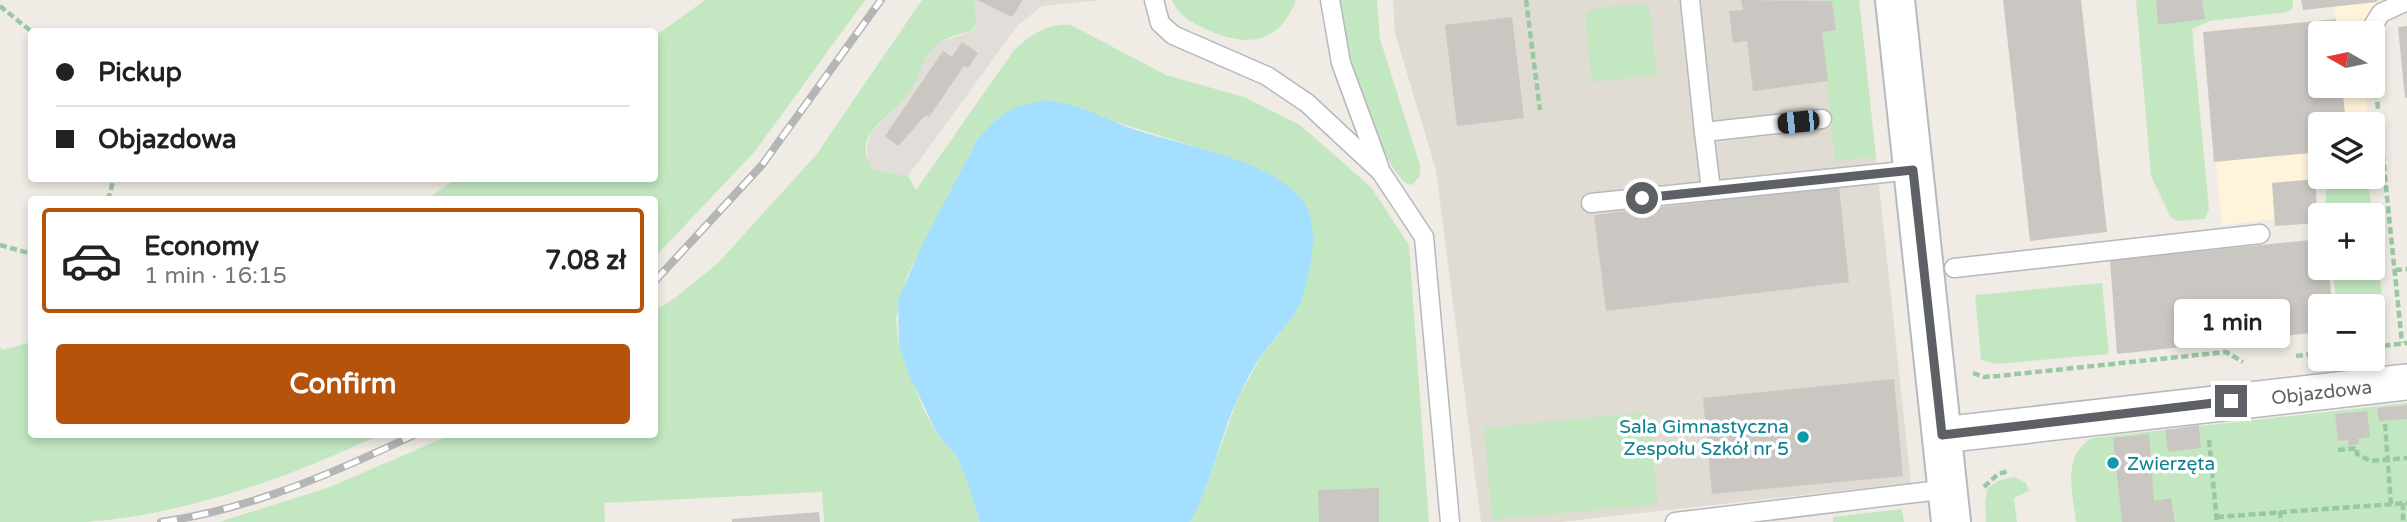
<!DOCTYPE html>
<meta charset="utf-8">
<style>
body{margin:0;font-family:"Varela Round",sans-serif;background:#f2f2f2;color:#222;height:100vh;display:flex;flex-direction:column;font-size:26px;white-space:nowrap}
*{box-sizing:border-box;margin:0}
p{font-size:23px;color:#767676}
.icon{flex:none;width:38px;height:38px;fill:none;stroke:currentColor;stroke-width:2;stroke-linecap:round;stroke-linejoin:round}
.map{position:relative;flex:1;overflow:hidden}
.sheet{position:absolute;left:28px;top:196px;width:630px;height:242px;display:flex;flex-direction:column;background:#fff;border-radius:7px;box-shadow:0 4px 10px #0003}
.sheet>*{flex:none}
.top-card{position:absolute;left:28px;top:28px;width:630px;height:154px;border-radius:7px;box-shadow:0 4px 10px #0003;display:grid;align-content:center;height:154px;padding:0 28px;background:#fff}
.needle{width:46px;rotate:279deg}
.fabs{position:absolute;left:2308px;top:21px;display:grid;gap:14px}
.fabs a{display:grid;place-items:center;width:77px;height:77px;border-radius:7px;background:#fff;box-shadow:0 4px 10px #0003;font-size:35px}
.end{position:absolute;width:32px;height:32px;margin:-16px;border:9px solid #5d6166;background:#fff;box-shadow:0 0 0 4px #fff}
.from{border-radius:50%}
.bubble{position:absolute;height:49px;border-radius:7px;background:#fff;box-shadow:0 4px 10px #0003;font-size:23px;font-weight:800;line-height:49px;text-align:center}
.car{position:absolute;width:21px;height:42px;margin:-21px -10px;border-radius:9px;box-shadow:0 0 5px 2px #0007;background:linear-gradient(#222 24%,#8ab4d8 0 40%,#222 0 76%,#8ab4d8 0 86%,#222 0)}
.top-card b{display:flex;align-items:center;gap:24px;height:66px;font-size:26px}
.top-card b+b{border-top:2px solid #e0e0e0}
.top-card i{width:18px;height:18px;background:#222}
ul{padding:12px 0 0;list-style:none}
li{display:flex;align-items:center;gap:21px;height:105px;margin:0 14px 10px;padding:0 14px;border:4px solid #e0e0e0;border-radius:7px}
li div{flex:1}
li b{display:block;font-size:26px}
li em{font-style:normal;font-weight:800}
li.active{border-color:#b45309}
li>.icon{width:63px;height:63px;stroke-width:1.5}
.action{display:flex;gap:14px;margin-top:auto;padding:14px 28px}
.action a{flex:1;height:80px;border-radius:7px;background:#b45309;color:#fff;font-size:28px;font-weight:800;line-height:80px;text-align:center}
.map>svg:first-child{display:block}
.commercial{fill:#fff4da}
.industrial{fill:#e1ded9}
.education{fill:#e0dbd3}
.green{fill:#c3e8c1}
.water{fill:#a5dfff}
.building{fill:#cac7c2}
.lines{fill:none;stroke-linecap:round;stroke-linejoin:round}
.lane-casing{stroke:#b5b8bc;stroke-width:21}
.street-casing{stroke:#b5b8bc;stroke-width:38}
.secondary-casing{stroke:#b6babf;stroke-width:42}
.path{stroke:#99c9a3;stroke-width:4.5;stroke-dasharray:7 3.5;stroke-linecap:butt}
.lane{stroke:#fff;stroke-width:18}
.street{stroke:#fff;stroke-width:35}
.secondary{stroke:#fff;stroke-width:38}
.rail-casing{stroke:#b4b5b6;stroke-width:8}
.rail{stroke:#fff;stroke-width:5;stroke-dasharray:16;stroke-linecap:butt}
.route{stroke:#5d6166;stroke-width:9}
.culture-dot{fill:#0f9aa8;stroke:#fff;stroke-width:2.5}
.labels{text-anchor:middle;stroke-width:7;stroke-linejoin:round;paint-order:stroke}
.street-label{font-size:19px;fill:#5d6166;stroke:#fff}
.culture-label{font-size:19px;fill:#0d838f;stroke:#fff;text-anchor:end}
</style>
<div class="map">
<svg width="2407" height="522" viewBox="0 0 2407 522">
<rect width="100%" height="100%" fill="#f0ece5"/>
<path class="commercial" d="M2378,2l-19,27 1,4h-40v53h45l4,38h-49v53h24l-71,6 2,36 -53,6 -19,-193 133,-13 -2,-13z"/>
<path class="industrial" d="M974,0h130l-62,6 -24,19 -110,151 -36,-6 -4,-8 -1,-16 4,-14 23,-22 18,-25 12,-28 13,-14 36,-12 4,-9z"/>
<path class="education" d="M1393,0h466l52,483 -351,39h-79l-45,-352 -41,-137z"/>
<g class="green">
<path d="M705,0h160l-109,150 -101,107 -1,-57 -227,-1 29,-20 198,-1 1,-142z"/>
<path d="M922,0h52l3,22 -5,9c-59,13 -40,32 -68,68 -17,22 -54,35 -31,71l35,6 8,14 98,-140c17,-15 33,-27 57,-25l95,50 78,22 56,28 71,62 38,58 20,277h-239l16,-35 32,-89 25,-45 16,-18 23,-38 9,-50 -68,-84 -24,-9 -103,-32 -139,18 -71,138 -10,41 3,26 24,63 15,27 18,20 10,23 14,44h-156l-2,-30 -218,11 1,19h-386l108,-34 126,-54h201l1,-124 20,-12 44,-36 97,-107z"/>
<path d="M1172,0h124c-18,47 -52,47 -93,28 -14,-7 -25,-13 -31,-28z"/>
<path d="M1341,0h36l3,39 40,126v11l-8,9c-22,-1 -57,-103 -63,-126 -5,-19 -6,-40 -8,-59z"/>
<path d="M1817,0h42l17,157 -41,4 -13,-129 14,-3 -4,-27z"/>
<path d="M2136,0h157v8l-6,4 -77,9 -18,8 17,180 -4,10 -28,2 -7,-5 -19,-40z"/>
<path d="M1637,4l11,3 2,5 7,63 -65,7 -7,-66 6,-7z"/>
<path d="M2357,181l11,5 5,29h-47v-27l7,-4z"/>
<path d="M2373,219l11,93 -4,18 -7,4v-28h-36l-5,-38h41z"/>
<path d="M2102,283l7,71 -113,10 -15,-4 -6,-65z"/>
<path d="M31,342l1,92h349c-93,44 -192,80 -295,88 -29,0 -58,0 -86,0v-175l3,3z"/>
<path d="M2407,403v119h-331c-3,-29 -15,-66 16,-84z"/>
<path d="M1649,412l9,92 -166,16 -8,-92z"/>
<path d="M2015,477l11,6 3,8 -15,7 3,24h-31l-1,-21 3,-13 12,-8z"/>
<path d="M1902,509l2,13h-71v-5z"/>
</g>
<path class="water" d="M1044,100c42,5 58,19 95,31 49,16 125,27 161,66 22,25 11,70 3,98 -7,23 -25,39 -39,57 -10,13 -19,31 -26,46 -19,40 -26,85 -48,124h-210l-14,-44 -10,-23 -18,-20 -28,-58 -11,-32 -1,-45 24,-55 55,-105 15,-17 21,-15z"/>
<g class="building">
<path d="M977,0h46l-11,17z"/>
<path d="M1741,0l91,1 4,29 -14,2 6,49 -75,10 -6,-50 -14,2 -4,-32 14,-1z"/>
<path d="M2003,0h78l26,232 -77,9z"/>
<path d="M2156,0h46l3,19 -47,6z"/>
<path d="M2301,0h76v2l-74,8z"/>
<path d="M1512,17l12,101 -67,8 -12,-101z"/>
<path d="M2336,19l1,14h-17v53h22l4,38h-26v28l-106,10 -11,-130z"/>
<path d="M2407,26v72h-2l-7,-71z"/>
<path d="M962,42l16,11 -10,15 -4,-2 -35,51 -3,-2 -28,31 -13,-10 58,-85 9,6z"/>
<path d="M2315,179l3,44 -43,3 -3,-43z"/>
<path d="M1839,187l10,95 -243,29 -12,-96z"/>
<path d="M2320,239v29h9l3,38h-12v26l-203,22 -7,-94z"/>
<path d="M1894,379l9,97 -191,18 -9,-96z"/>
<path d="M2407,405v14l-28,2 -2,-13z"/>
<path d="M2367,411l3,26 -12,2 1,5 -10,2 -1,-6 -10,1 -3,-27z"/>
<path d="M2199,425l2,23 -33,4 -3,-22z"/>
<path d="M2149,434l5,67 17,-3 4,24h-53l-9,-84z"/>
<path d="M1379,488v34h-60l-1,-32z"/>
<path d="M819,512l1,10h-88v-3z"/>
</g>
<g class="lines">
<g class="lane-casing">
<g id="lane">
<path d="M1154,0l6,23 13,12 94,41 40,27 74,69 43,65 26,285"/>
<path d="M1330,0l11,63 38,103"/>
<path d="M1690,0l14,132 118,-13"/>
<path d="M2371,29l10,-16 26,-12"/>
<path d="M1704,132l7,58"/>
<path d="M1591,203l322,-33"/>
<path d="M1954,268l306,-34"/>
<path d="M1675,522l273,-33"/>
</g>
</g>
<g class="street-casing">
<g id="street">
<path id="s1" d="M1942,435l465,-53"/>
</g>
</g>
<g class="secondary-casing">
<path id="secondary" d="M1895,0l56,522"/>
</g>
<g class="path">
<path d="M1526,0l14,110"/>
<path d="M0,6l32,26"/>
<path d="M2373,60l29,283"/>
<path d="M108,200l6,-22"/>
<path d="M0,245l32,9"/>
<path d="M2395,270l12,-1"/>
<path d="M2373,347l34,-4"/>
<path d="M2296,356l24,-3"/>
<path d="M1973,373l11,4 14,-1 228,-24 17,10"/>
<path d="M2385,424l6,81"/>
<path d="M2209,440l8,82"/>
<path d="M2338,450l19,-2v6l13,7 37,-3"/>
<path d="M1984,487l14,-13 11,-3"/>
<path d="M2403,503v19"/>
<path d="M2280,511l1,11"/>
<path d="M2217,517l190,-14"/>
</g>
<use href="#lane" class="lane"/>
<use href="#street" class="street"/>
<use href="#secondary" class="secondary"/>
<g class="rail-casing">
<g id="rail">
<path d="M654,282l108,-117 119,-165"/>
<path d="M161,522c90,-13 173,-49 255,-88"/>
</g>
</g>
<use href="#rail" class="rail"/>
</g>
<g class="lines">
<path class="route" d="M1642,198l271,-28 29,265 289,-34"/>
</g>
<g class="culture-dot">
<circle cx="1803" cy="437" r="7"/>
<circle cx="2113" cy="463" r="7"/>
</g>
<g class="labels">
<g class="street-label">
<text dy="7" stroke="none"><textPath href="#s1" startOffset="382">Objazdowa</textPath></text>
</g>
<g class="culture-label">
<text x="1789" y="433">Sala Gimnastyczna<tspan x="1789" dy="22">Zespołu Szkół nr 5</tspan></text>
<text x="2127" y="470" text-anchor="start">Zwierzęta</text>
</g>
</g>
</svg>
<div class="fabs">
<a><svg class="needle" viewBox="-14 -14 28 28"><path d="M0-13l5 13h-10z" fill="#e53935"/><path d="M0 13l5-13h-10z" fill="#767676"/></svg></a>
<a><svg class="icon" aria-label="layers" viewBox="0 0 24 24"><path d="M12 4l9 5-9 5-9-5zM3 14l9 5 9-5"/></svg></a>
<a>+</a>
<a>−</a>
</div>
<i class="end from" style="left:1642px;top:198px"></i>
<i class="end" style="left:2231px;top:401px"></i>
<div class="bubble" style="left:2174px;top:299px;width:116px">1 min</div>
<i class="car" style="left:1798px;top:122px;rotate:264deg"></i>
<div class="top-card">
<b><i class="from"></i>Pickup</b>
<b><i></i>Objazdowa</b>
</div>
<section class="sheet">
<ul>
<li class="active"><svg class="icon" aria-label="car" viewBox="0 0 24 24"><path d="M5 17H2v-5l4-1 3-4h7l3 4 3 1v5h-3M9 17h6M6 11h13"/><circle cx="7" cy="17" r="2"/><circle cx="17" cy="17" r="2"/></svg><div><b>Economy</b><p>1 min · 16:15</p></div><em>7.08 zł</em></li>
</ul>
<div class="action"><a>Confirm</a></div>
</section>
</div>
